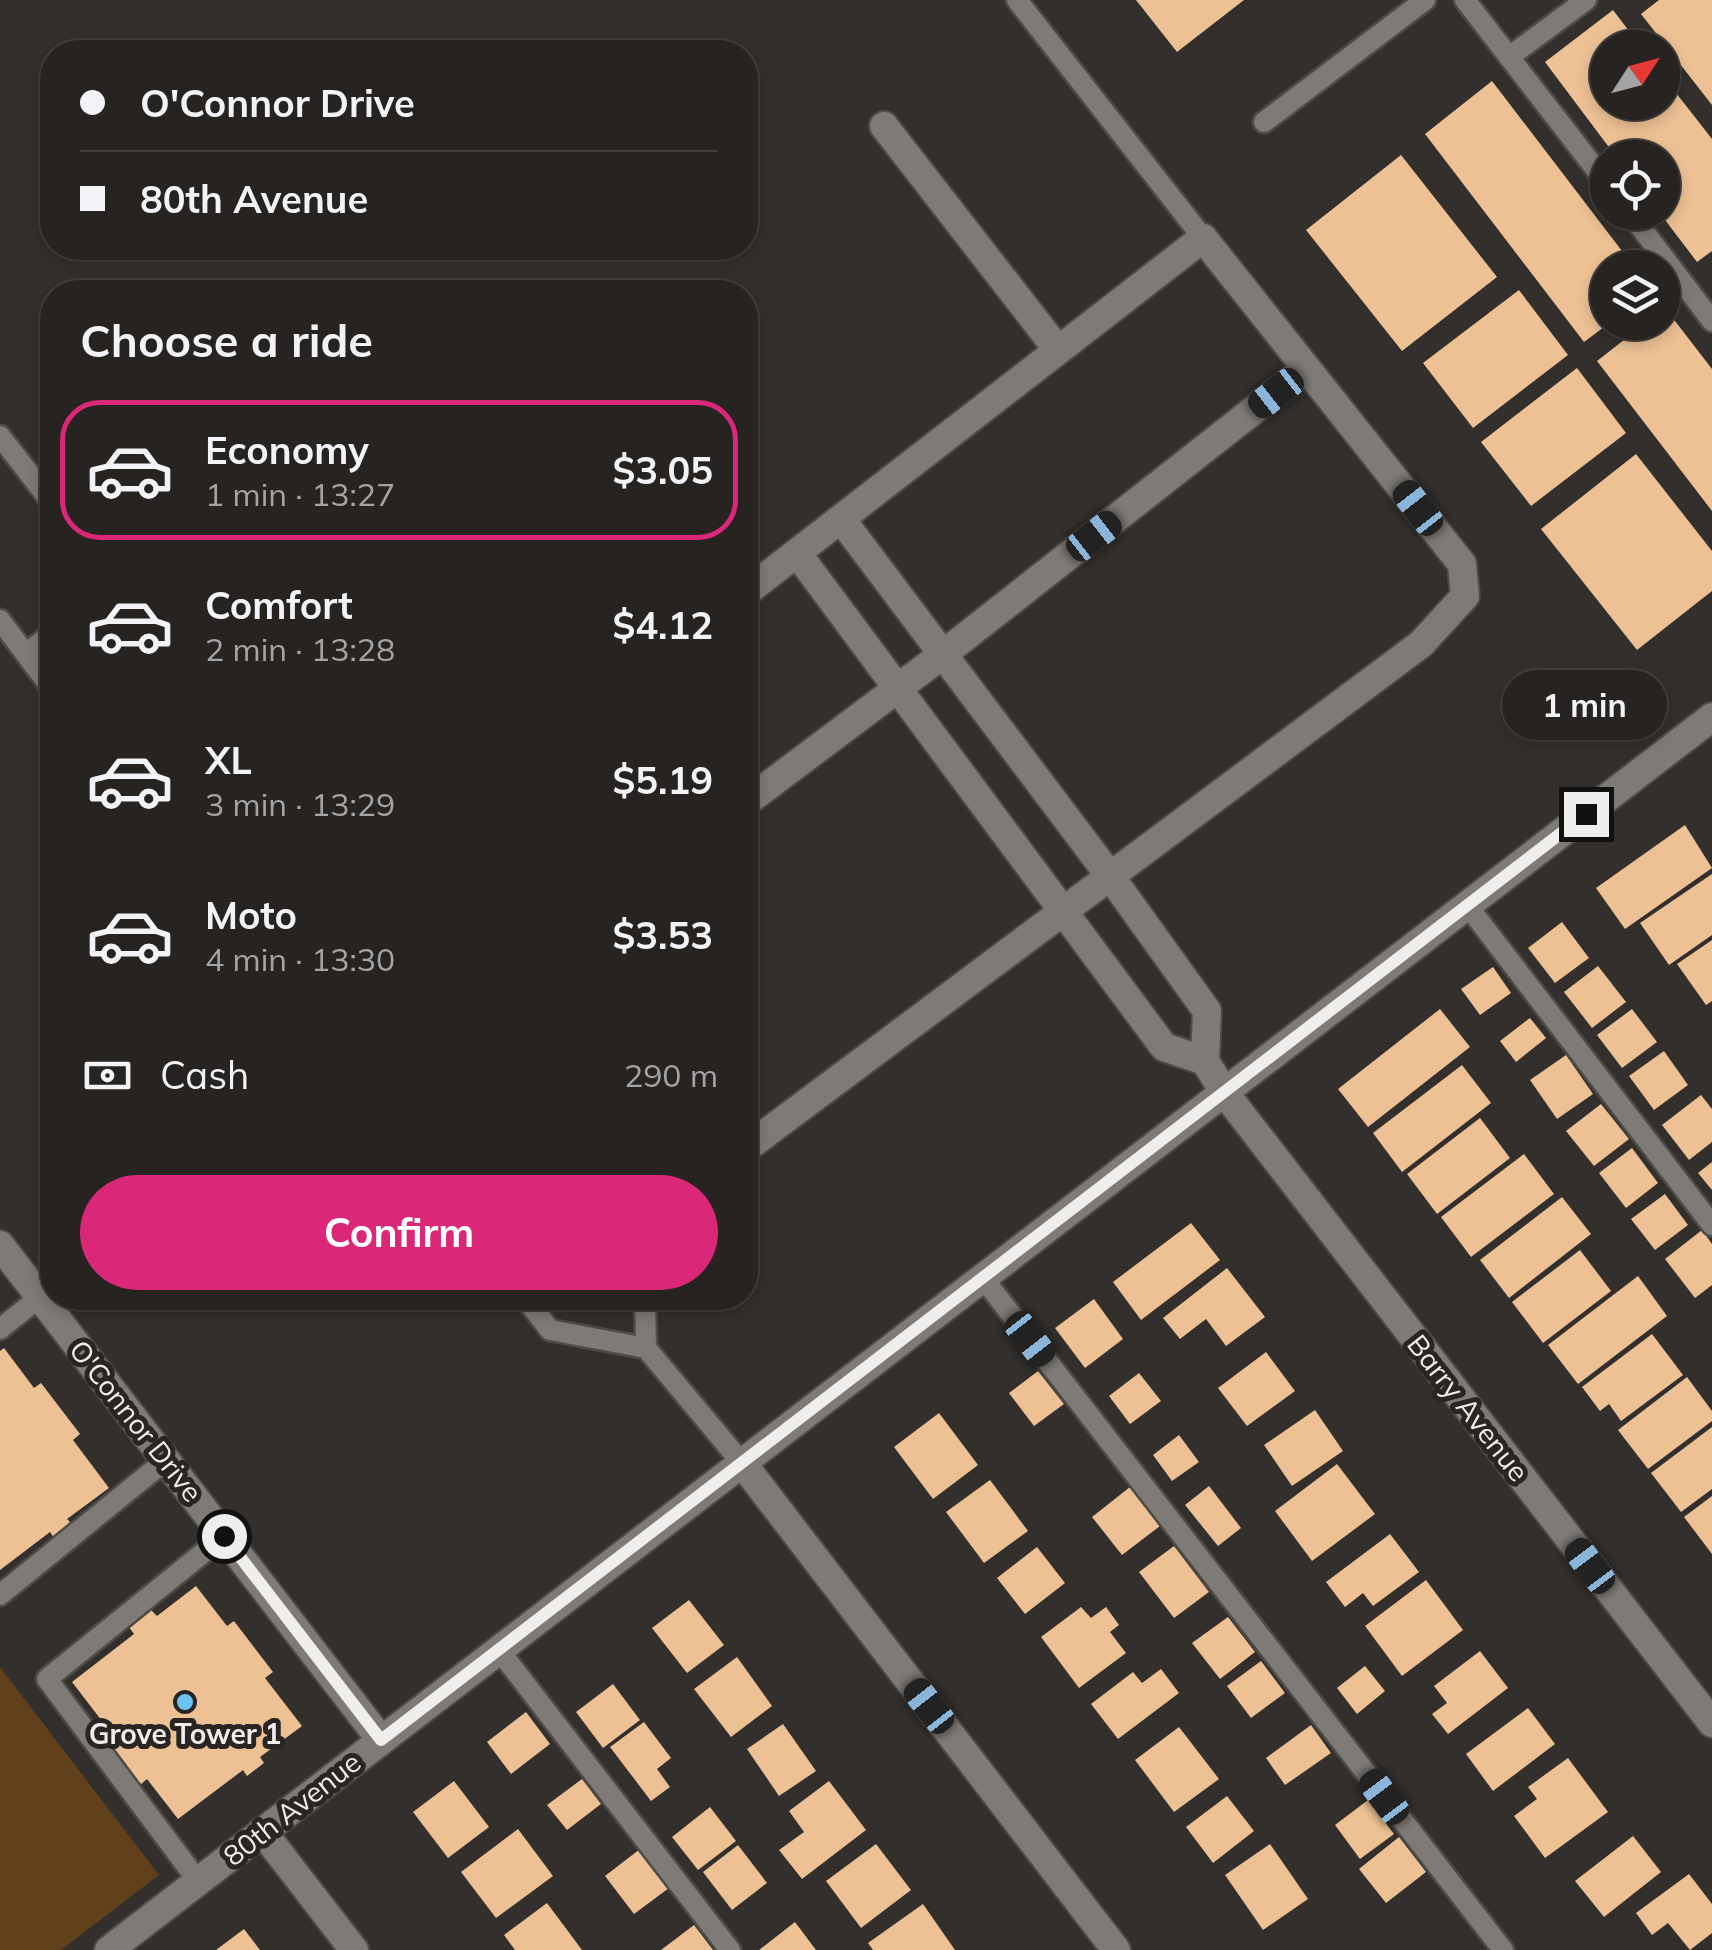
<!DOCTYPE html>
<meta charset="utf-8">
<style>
body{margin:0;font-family:Mulish,sans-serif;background:#322f2e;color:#f1f3f6;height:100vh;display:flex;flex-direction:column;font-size:38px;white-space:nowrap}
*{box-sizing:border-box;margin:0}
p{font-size:32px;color:#a4a4a5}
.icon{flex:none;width:55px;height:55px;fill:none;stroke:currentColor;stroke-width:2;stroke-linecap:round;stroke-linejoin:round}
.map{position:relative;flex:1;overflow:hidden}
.details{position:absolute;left:40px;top:280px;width:718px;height:1030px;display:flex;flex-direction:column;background:#262321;border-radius:40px;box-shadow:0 5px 15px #0003,0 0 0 2px #42403f}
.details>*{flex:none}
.guide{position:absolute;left:40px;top:40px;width:718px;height:220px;border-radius:40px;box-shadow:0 5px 15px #0003,0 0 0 2px #42403f;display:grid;align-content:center;height:220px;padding:0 40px;background:#262321}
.needle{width:65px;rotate:54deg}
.fabs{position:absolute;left:1590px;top:30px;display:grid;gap:20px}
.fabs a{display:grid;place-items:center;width:90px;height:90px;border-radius:50%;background:#262321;box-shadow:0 5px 15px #0003,0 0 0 2px #42403f;font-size:50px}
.end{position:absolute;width:45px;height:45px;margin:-22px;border:12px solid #f0eeec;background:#111;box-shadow:0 0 0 5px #111}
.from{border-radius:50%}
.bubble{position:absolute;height:70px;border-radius:35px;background:#262321;box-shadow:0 5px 15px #0003,0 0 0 2px #42403f;font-size:32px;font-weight:700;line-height:70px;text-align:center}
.car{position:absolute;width:30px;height:60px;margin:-30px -15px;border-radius:12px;box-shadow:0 0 8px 2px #0007;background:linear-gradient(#222 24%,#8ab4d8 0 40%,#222 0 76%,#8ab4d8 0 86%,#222 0)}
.guide b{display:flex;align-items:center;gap:35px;height:95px;font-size:38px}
.guide b+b{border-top:2px solid #42403f}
.guide i{width:25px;height:25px;background:#f1f3f6}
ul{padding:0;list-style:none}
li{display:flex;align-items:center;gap:30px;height:140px;margin:0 20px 15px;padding:0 20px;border:5px solid transparent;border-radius:40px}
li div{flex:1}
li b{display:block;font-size:38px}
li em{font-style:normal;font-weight:700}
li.selected{border-color:#db2777}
li>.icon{width:90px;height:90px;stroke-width:1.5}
h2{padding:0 40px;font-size:45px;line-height:120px}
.pay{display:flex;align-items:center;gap:25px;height:110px;padding:0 40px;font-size:38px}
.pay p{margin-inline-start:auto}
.primary-button{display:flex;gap:20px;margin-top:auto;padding:20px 40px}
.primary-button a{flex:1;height:115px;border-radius:60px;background:#db2777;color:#fff;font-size:40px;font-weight:700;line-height:115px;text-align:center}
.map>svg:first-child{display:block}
.green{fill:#61401c}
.building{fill:#edc194}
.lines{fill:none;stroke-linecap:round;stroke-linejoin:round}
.service-casing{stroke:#4d4b48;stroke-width:25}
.minor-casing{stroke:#4d4b48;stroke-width:32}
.service{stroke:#7e7a76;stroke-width:20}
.minor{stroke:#7e7a76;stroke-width:28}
.route{stroke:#f0eeec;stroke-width:12}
.poi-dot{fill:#6cc3f2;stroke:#292522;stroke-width:4}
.labels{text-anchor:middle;stroke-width:10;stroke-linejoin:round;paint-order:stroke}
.street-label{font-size:28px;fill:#f0eeec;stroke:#292522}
.poi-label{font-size:28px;font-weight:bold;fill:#f0eeec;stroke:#292522}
</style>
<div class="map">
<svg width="1712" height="1950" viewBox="0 0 1712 1950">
<rect width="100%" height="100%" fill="#332f2c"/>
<path class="green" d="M0,1667l159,208 -98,75h-61z"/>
<g class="building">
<path d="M1136,0h108l-67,52z"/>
<path d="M1659,0h53v105l-71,-91z"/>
<path d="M1613,10l29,38h-34v54h54v-27l50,64v112l-15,11 -38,-50h3v-54h-45l-72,-96z"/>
<path d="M1492,81l143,187h-27v56l-24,18 -159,-208z"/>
<path d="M1401,155l96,122 -95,74 -96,-121z"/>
<path d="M1519,290l49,65 -95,73 -50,-65z"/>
<path d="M1665,308l47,61v142l-115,-150 50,-39h15z"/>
<path d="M1577,368l49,65 -95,73 -50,-64z"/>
<path d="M1636,454l76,97v40l-75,59 -96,-121z"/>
<path d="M1685,825l27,43 -87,61 -29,-41z"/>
<path d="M1712,874v61l-43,30 -29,-42z"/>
<path d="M1562,922l27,36 -34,25 -27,-35z"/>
<path d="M1712,940v61l-6,4 -29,-41z"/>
<path d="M1598,966l28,36 -34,26 -28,-36z"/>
<path d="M1493,967l18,26 -31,22 -19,-26z"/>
<path d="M1440,1009l30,38 -102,80 -30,-38z"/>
<path d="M1632,1009l25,33 -35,26 -25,-33z"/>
<path d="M1530,1018l16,20 -30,24 -16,-21z"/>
<path d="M1664,1051l24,34 -34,25 -25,-34z"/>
<path d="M1566,1055l27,39 -36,25 -27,-39z"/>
<path d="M1462,1065l29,38 -89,69 -29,-39z"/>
<path d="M1701,1095l11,14v33l-23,18 -27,-35z"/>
<path d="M1601,1104l28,35 -35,27 -28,-35z"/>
<path d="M1480,1118l30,40 -73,56 -30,-40z"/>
<path d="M1632,1148l26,35 -32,25 -27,-35z"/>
<path d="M1524,1154l30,40 -83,63 -30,-40z"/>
<path d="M1712,1162v28l-14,-17z"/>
<path d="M1665,1194l23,31 -33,25 -24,-31z"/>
<path d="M1562,1197l29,37 -82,64 -29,-38z"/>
<path d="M1191,1223l29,37 -79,60 -28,-38z"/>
<path d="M1702,1230l10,14v41l-17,13 -30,-39z"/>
<path d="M1580,1250l31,41 -68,52 -31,-41z"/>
<path d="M1227,1268l38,49 -39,29 -20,-27 -26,20 -17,-21z"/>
<path d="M1638,1276l29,40 -89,68 -30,-39z"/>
<path d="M1094,1299l29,40 -38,29 -30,-40z"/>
<path d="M1652,1334l31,41 -62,46 -12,-17 -9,7 -18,-24z"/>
<path d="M4,1348l30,40 7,-5 39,51 -7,6 36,48 -42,31 5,5 -18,14 -4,-6 -50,38v-219z"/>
<path d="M1266,1352l29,39 -48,35 -29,-38z"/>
<path d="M1038,1371l26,33 -30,22 -25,-33z"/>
<path d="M1139,1373l22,28 -31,23 -21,-28z"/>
<path d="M1687,1377l25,34v10l-64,48 -30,-39z"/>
<path d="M1315,1410l28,41 -51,35 -28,-41z"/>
<path d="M939,1413l39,52 -45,34 -39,-52z"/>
<path d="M1712,1427v62l-31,23 -30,-39z"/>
<path d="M1179,1435l20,27 -27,19 -19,-26z"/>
<path d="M1337,1464l38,50 -63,47 -37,-50z"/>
<path d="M990,1480l38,51 -44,32 -38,-51z"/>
<path d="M1209,1486l32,42 -23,18 -33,-41z"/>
<path d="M1130,1487l30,39 -38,29 -30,-38z"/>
<path d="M1712,1496v58l-28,-37z"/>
<path d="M1390,1534l29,38 -46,34 -10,-13 -18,14 -19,-25z"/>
<path d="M1174,1546l35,46 -35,26 -35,-46z"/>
<path d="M1037,1547l28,36 -40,31 -28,-36z"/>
<path d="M1426,1580l37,50 -61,46 -37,-50z"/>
<path d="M196,1586l31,40 7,-5 39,51 -8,6 37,48 -42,31 4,6 -17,13 -4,-6 -65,49 -31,-40 -7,6 -45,-59 7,-5 -30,-39 62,-48 -5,-7 22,-17 6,6z"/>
<path d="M689,1600l35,45 -37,28 -35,-45z"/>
<path d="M1081,1607l10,11 15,-11 13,18 -9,7 16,21 -47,35 -38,-51z"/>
<path d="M1228,1617l27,35 -35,27 -28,-36z"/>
<path d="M1480,1651l28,37 -60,46 -16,-20 15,-11 -13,-17z"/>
<path d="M737,1657l35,49 -41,31 -37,-48z"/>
<path d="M1261,1661l24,32 -34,25 -24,-32z"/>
<path d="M1365,1666l20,25 -28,23 -20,-26z"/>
<path d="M1161,1669l18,24 -61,46 -27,-35 42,-32 9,11z"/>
<path d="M613,1684l27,36 -37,28 -27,-36z"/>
<path d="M1528,1708l27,36 -62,47 -27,-37z"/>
<path d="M526,1712l24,32 -39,30 -24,-32z"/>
<path d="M644,1722l27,36 -14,11 13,18 -19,14 -41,-54z"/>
<path d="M783,1724l33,47 -37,25 -32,-47z"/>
<path d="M1311,1725l20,28 -46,32 -19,-27z"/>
<path d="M1179,1727l40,52 -45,33 -39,-52z"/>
<path d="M1568,1758l40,54 -63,46 -31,-42 23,-17 -9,-12z"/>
<path d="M582,1779l19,25 -34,26 -20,-25z"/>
<path d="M454,1781l35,46 -41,31 -35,-46z"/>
<path d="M829,1781l37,49 -64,49 -23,-29 25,-18 -15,-21z"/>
<path d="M1227,1796l27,35 -41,32 -27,-36z"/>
<path d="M1368,1800l26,34 -34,25 -25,-34z"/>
<path d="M710,1807l26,34 -38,29 -26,-33z"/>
<path d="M518,1829l35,47 -57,42 -35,-46z"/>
<path d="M1633,1836l28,36 -57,45 -29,-36z"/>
<path d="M1399,1837l27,35 -40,31 -27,-34z"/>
<path d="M876,1844l35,46 -50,38 -35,-47z"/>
<path d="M1270,1844l38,55 -45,31 -38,-55z"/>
<path d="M738,1845l29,38 -35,27 -29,-38z"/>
<path d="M640,1849l29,39 -35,26 -29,-38z"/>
<path d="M1689,1874l23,30v29l-22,17 -22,-27 -16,12 -16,-22z"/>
<path d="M547,1903l35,47h-67l-11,-15z"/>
<path d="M923,1904l32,46h-82l-5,-7z"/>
<path d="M795,1922l21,28h-57z"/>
<path d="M694,1925l19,25h-52z"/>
<path d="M244,1929l16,21h-44z"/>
</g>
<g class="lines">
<g class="service-casing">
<g id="service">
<path d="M1017,0l186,238"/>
<path d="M1465,0l143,185"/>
<path d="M1509,57l77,-57"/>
<path d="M1264,122l161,-122"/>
<path d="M1629,212l83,109"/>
<path d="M0,436l52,67"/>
<path d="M0,620l52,69"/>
<path d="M26,654l26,-21"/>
<path d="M1467,905l245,320"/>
<path d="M983,1278l520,672"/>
<path d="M525,1298l25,32 96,18 -1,-50"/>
<path d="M0,1329l40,-32"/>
<path d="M646,1348l96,115"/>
<path d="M0,1595l166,-135"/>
<path d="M499,1650l231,300"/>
<path d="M198,1881l-151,-202 177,-143"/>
</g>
</g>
<g class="minor-casing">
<g id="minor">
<path d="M884,126l174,224"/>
<path d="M841,519l269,357 97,135 -2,50 19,31 488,631"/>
<path d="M797,553l367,494 41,14"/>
<path d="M745,593l458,-355 259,326 3,32 -44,48 -676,505"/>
<path d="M745,803l197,-148 364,-286"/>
<path d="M0,1245l381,495"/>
<path d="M742,1463l374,487"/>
<path d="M262,1831l92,119"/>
<path d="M109,1950l1603,-1233"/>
</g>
</g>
<use href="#service" class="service"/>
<use href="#minor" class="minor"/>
</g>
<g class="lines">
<path class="route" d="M224,1536l157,204 1205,-926"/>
</g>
<circle class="poi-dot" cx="185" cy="1702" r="10"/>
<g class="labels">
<g class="street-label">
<text transform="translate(1468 1408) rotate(52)" y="10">Barry Avenue</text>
<text transform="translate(136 1421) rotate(52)" y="10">O'Connor Drive</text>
<text transform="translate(292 1809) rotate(-38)" y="10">80th Avenue</text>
</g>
<g class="poi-label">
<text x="185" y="1744">Grove Tower 1</text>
</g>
</g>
</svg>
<div class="fabs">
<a><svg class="needle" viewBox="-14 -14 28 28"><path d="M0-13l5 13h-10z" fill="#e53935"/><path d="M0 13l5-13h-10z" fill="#a4a4a5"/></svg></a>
<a><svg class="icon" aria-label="locate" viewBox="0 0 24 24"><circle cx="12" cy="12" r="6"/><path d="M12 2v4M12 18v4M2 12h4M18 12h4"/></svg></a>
<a><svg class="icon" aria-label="layers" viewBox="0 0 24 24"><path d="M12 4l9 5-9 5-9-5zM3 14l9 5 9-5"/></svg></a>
</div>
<i class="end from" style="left:224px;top:1536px"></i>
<i class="end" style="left:1586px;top:814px"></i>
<div class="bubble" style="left:1502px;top:670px;width:165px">1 min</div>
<i class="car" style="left:1276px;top:393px;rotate:232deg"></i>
<i class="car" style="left:1418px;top:508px;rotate:322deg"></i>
<i class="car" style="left:1094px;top:536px;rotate:52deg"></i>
<i class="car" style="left:1030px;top:1339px;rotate:142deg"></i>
<i class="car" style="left:1590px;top:1566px;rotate:323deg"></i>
<i class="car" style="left:929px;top:1706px;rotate:322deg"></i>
<i class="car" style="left:1384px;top:1797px;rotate:323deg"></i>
<div class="guide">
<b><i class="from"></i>O'Connor Drive</b>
<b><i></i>80th Avenue</b>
</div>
<section class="details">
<h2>Choose a ride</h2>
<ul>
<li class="selected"><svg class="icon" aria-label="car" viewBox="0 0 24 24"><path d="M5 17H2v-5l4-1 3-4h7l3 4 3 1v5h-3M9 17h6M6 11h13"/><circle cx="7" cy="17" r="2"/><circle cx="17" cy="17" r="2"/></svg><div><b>Economy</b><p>1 min · 13:27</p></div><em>$3.05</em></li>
<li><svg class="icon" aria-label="car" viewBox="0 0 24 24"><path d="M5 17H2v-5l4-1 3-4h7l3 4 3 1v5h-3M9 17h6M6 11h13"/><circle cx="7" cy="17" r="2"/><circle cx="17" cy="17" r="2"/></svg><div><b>Comfort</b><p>2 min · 13:28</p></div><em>$4.12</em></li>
<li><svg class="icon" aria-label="car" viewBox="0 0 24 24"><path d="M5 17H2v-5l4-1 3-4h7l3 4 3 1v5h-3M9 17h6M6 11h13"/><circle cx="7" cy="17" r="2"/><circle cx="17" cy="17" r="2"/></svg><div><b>XL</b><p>3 min · 13:29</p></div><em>$5.19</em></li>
<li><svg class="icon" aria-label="car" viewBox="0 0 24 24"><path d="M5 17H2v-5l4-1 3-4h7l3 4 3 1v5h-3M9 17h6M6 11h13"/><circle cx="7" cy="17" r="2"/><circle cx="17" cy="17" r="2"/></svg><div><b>Moto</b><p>4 min · 13:30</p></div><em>$3.53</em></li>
</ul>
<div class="pay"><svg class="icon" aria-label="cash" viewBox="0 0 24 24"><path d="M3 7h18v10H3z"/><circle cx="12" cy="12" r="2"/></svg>Cash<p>290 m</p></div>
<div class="primary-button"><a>Confirm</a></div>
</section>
</div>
